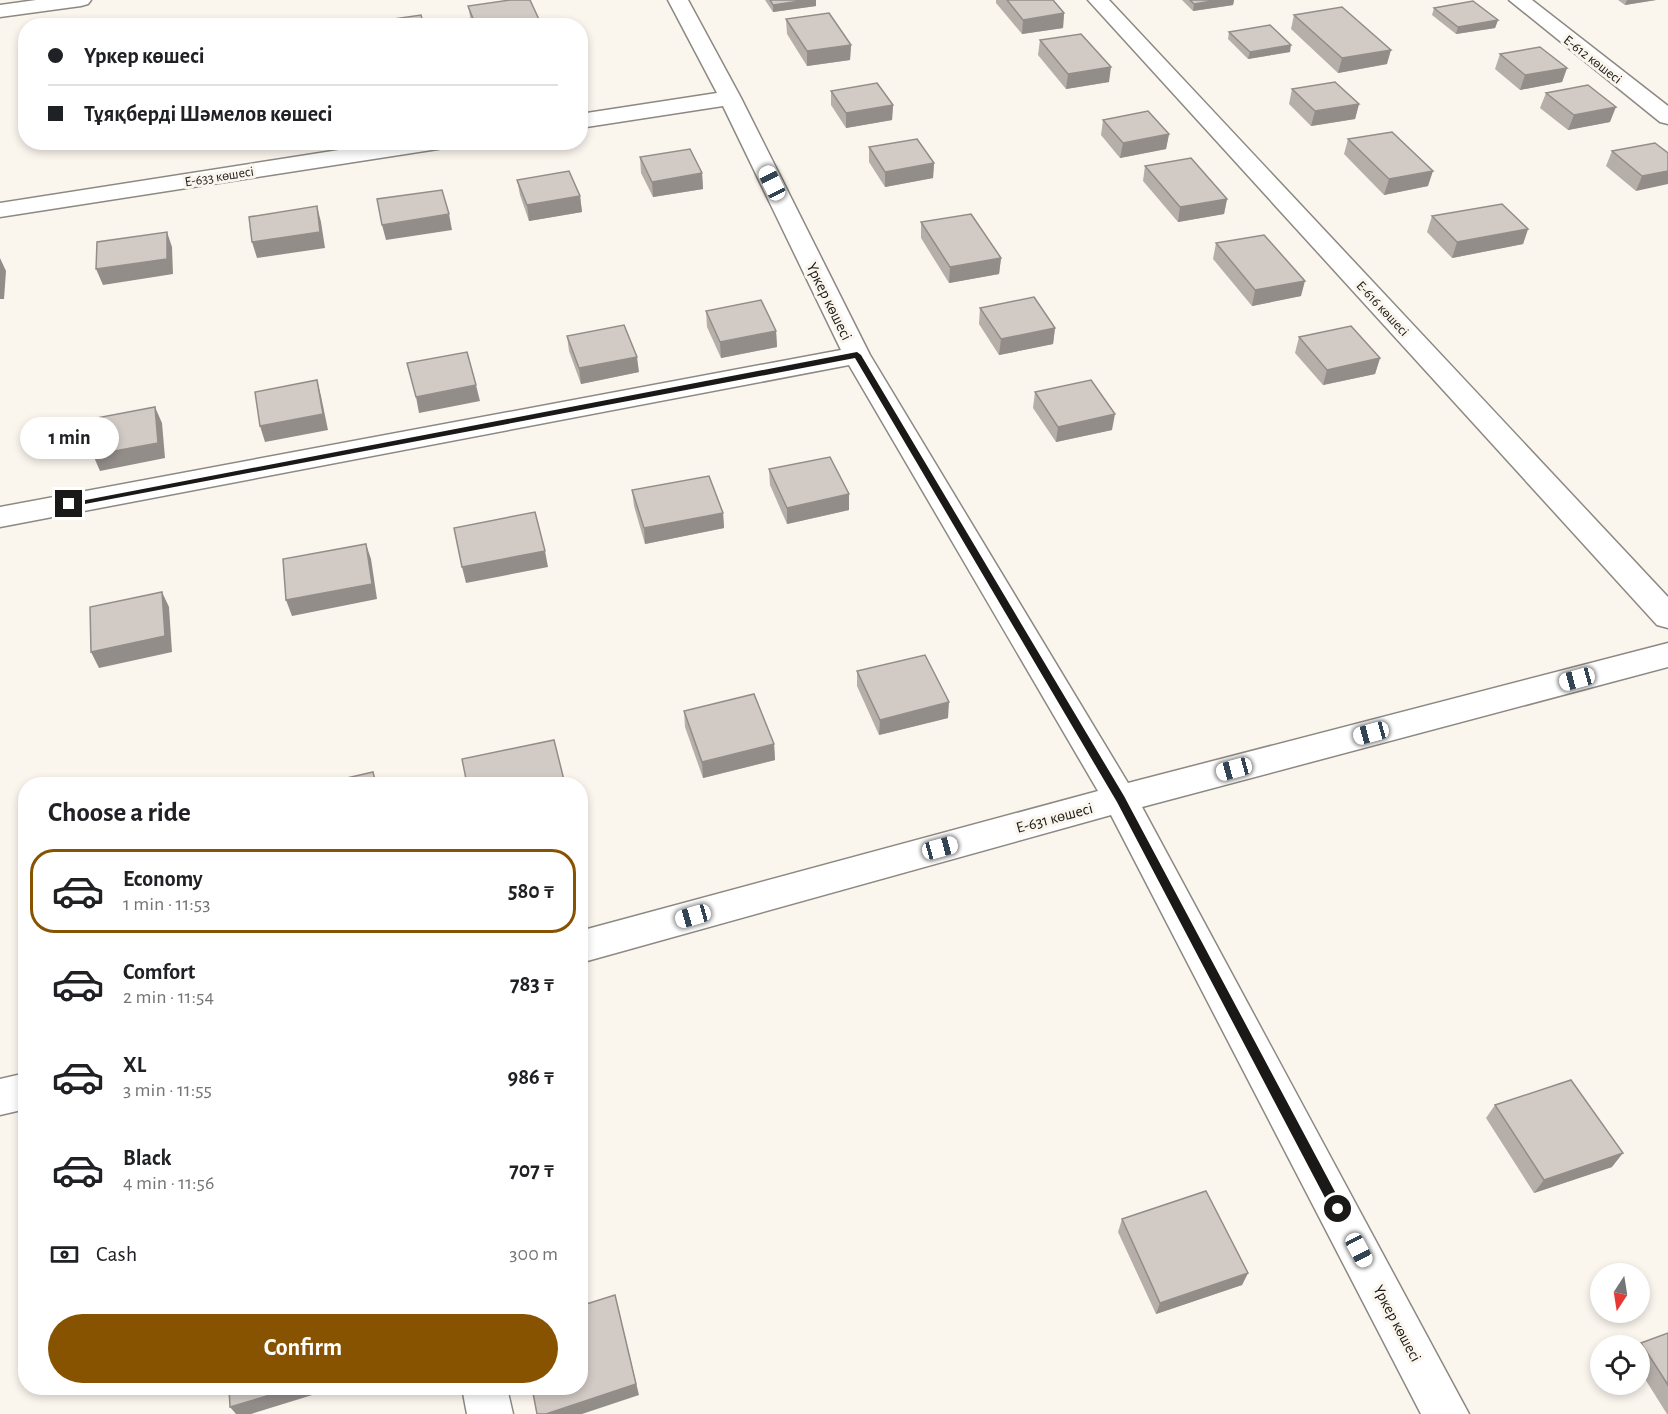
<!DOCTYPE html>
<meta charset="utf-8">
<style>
body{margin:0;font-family:"Alegreya Sans",sans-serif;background:#f2f2f2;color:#202124;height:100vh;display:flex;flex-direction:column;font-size:22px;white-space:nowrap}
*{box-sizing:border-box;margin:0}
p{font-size:20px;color:#757577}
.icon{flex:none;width:33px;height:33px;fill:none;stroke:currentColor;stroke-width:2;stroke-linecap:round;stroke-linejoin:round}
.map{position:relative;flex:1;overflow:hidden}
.drawer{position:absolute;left:18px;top:777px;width:570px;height:618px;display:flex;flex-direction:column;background:#fff;border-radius:24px;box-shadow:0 3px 9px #0003}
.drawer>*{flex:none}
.guide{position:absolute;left:18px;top:18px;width:570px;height:132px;border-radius:24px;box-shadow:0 3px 9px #0003;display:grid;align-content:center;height:132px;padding:0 30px;background:#fff}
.needle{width:39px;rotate:192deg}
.controls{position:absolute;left:1590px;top:1263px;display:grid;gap:12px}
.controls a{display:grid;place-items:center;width:60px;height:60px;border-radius:50%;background:#fff;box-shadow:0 3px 9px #0003;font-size:30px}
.end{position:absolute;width:27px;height:27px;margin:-14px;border:8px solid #1b1917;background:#fff;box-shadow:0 0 0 3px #fff}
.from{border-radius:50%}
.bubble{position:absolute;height:42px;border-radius:21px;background:#fff;box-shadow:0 3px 9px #0003;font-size:20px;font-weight:700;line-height:42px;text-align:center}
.car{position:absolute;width:18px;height:36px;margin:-18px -9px;border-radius:8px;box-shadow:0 0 4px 2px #0007;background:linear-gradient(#fff 24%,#345 0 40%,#fff 0 76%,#345 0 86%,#fff 0)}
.guide b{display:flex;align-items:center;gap:21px;height:57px;font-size:22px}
.guide b+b{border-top:2px solid #e0e0e0}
.guide i{width:15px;height:15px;background:#202124}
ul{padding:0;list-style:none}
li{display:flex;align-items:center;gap:18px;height:84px;margin:0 12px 9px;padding:0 18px;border:3px solid transparent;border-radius:24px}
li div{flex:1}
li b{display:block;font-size:22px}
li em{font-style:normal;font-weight:700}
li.active{border-color:#875300}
li>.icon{width:54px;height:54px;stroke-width:1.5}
h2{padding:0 30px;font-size:27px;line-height:72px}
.pay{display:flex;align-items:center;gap:15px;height:66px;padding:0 30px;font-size:22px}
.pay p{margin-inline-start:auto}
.action{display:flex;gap:12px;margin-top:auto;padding:12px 30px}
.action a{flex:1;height:69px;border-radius:36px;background:#875300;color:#fff;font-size:24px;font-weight:700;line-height:69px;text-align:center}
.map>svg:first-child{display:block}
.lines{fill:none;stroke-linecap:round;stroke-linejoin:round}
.minor-casing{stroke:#8d8982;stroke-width:3}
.minor{fill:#fff;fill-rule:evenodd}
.wall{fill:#b5aea9}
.shaded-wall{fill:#938d8a}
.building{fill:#d2cac5;stroke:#938d8a;stroke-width:1.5}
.route{fill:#1b1917}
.labels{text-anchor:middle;stroke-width:6;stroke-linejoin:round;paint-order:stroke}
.far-street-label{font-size:14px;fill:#1b1917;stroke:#faf5ed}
.street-label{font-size:16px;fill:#1b1917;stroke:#faf5ed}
</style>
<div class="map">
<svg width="1668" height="1414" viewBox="0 0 1668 1414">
<rect width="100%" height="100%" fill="#faf5ed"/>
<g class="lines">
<g class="minor-casing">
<g id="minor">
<path d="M36,0h55l-3,4 -7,2 -81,11v-12z"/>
<path d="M668,0h20l53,98 129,257 258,428 540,-140v24l-526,140 327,607h-48l-310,-599 -531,148v-32l518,-140 -249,-426 -849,162v-20l841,-157 -118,-244 -143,22v-14l137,-21z"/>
<path d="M1088,0h21l559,597v31l-11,-3z"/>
<path d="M1509,0h23l136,106v18l-8,-2z"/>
<path d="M390,142h59l-3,5 -8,2 -438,68v-14z"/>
<path d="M26,1073v36l-26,6v-36z"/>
<path d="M462,1388h45l6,26h-46z"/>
</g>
</g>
<use href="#minor" class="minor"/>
</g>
<g class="wall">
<path d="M765,0h51v6l-43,6z"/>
<path d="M996,0h57l11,13 -1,15 -41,6 -26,-31z"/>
<path d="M1182,0h52l-1,5 -40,6z"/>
<path d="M1618,0h38l-31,5z"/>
<path d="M468,6l74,20h-69l-2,-5z"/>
<path d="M1434,8l64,12 -3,8 -39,6 -24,-19z"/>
<path d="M1294,15l93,49 -49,9 -47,-44z"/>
<path d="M786,19l65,26 -1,15 -43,6 -20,-32z"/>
<path d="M1229,32l61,20 -42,7 -20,-20z"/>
<path d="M1040,40l69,42 -43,7 -28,-34z"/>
<path d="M1500,54l67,14 -5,14 -42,8 -25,-21z"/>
<path d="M1292,89l67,15 -4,15 -44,7 -22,-22z"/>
<path d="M831,91l62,14 -1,15 -46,8 -15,-23z"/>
<path d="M1546,93l64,29 -42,8 -28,-22z"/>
<path d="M1103,120l66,14 -3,15 -46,9 -19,-23z"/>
<path d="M1348,139l80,47 -44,9 -40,-41z"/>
<path d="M869,147l65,16 -1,15 -48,9 -16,-25z"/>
<path d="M1612,151l56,2 -32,38 -30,-25z"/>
<path d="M640,157l62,16 1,16 -50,8 -12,-24z"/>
<path d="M1145,166l82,33 -3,15 -46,8 -35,-41z"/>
<path d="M517,180l63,16 2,16 -53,9 -9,-26z"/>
<path d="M1432,216l96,13 -5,15 -71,14 -25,-26z"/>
<path d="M921,222l80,36 -2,16 -50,9 -28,-45z"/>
<path d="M1216,243l85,53 -49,10 -39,-47z"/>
<path d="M980,308l75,20 -2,16 -54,11 -20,-31z"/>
<path d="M706,311l70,20 1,16 -56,11 -14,-31z"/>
<path d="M567,336l72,36 -58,12 -12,-33z"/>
<path d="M1299,337l81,21 -5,16 -52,11 -28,-32z"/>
<path d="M1035,392l77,38 -56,12 -23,-34z"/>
<path d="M769,469l80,41 -62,14 -17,-39z"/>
<path d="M632,490l91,23 1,15 -79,16 -11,-38z"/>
<path d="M857,671l91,47 -69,17 -22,-49z"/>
<path d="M684,711l90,33 1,16 -72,18 -18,-51z"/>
<path d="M1495,1105l117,62 -78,26 -48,-75z"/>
<path d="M1122,1219l126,54 -6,12 -86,29 -38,-82z"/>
<path d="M1668,1333v81h-1l-27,-43v-25h-1l2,-3z"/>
</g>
<g class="shaded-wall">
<path d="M807,0h9v6l-43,6v-7z"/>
<path d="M1218,0h16l-1,5 -40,6 1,-7z"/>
<path d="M1627,0h29l-31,5z"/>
<path d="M1064,13l-1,15 -41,6 1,-14z"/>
<path d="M1498,20l-3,8 -39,6 2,-7z"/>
<path d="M851,45l-1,15 -43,6v-15z"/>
<path d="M1291,45l-1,7 -42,7 2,-7z"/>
<path d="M1391,50l-4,14 -49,9 4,-15z"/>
<path d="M1111,67l-2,15 -43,7 2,-15z"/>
<path d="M1567,68l-5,14 -42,8 5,-15z"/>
<path d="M1359,104l-4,15 -44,7 4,-15z"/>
<path d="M26,105v10l-4,-9z"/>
<path d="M893,105l-1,15 -46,8v-15z"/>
<path d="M1616,107l-6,15 -42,8 6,-15z"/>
<path d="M1169,134l-3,15 -46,9 3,-15z"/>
<path d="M934,163l-1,15 -48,9v-15z"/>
<path d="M1433,171l-5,15 -44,9 5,-16z"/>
<path d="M1668,171v13l-32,7 6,-15z"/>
<path d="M702,173l1,16 -50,8 -1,-15z"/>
<path d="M580,196l2,16 -53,9 -2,-16z"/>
<path d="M1227,199l-3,15 -46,8 2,-15z"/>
<path d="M317,206l4,16 4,26 -68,10 -5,-16z"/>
<path d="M449,214l3,16 -66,10 -4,-15z"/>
<path d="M1528,229l-5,15 -71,14 5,-16z"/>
<path d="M167,232l5,15 1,27 -70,11 -7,-16z"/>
<path d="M0,258l6,13 -2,28h-4z"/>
<path d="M1001,258l-2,16 -50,9 1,-16z"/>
<path d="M1305,281l-4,15 -49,10 3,-16z"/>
<path d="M1055,328l-2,16 -54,11 2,-16z"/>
<path d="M776,331l1,16 -56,11 -1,-16z"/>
<path d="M637,357l2,15 -58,12 -2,-16z"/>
<path d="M1380,358l-5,16 -52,11 4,-15z"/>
<path d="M317,380l4,16 7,34 -63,12 -5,-16z"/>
<path d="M476,385l4,16 -61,12 -3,-16z"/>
<path d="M155,407l7,16 3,35 -65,13 -7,-16z"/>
<path d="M1115,414l-3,16 -56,12 2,-15z"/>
<path d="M849,494v16l-62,14v-16z"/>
<path d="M723,513l1,15 -79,16 -1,-16z"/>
<path d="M366,544l5,15 6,40 -85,17 -6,-16z"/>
<path d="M545,551l3,16 -82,16 -4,-16z"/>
<path d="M162,592l7,15 3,45 -73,16 -8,-16z"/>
<path d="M949,702l-1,16 -69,17 1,-15z"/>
<path d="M774,744l1,16 -72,18 -1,-16z"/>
<path d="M1623,1153l-11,14 -78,26 10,-13z"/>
<path d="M1248,1273l-6,12 -86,29 4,-11z"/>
<path d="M618,1307l21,88 -57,19h-36z"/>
<path d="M293,1388h42l-84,26h-15l-6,-7z"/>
</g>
<g class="building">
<path d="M510,0h20l12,26h-66l-8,-20z"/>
<path d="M770,0h37l-34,5z"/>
<path d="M1007,0h46l11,13 -41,7z"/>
<path d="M1190,0h28l-24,4z"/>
<path d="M1473,1l25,19 -40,7 -24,-19z"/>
<path d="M1342,7l49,43 -49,8 -48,-43z"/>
<path d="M829,13l22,32 -44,6 -21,-32z"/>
<path d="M421,15l3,11h-65v-2z"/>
<path d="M1270,25l21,20 -41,7 -21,-20z"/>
<path d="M1081,34l30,33 -43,7 -28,-34z"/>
<path d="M1540,47l27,21 -42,7 -25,-21z"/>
<path d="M26,70v35l-4,1 -1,-35z"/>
<path d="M1335,82l24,22 -44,7 -23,-22z"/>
<path d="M877,83l16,22 -47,8 -15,-22z"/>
<path d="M1588,85l28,22 -42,8 -28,-22z"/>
<path d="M1148,111l21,23 -46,9 -20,-23z"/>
<path d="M1392,132l41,39 -44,8 -41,-40z"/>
<path d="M917,139l17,24 -49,9 -16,-25z"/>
<path d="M1655,143l13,10v18l-26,5 -30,-25z"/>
<path d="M690,149l12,24 -50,9 -12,-25z"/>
<path d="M1191,158l36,41 -47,8 -35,-41z"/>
<path d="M569,171l11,25 -53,9 -10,-25z"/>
<path d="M442,190l7,24 -67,11 -5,-26z"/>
<path d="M1502,204l26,25 -71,13 -25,-26z"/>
<path d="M317,206l3,26 -68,10 -3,-25z"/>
<path d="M971,214l30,44 -51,9 -29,-45z"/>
<path d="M167,232v27l-71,10 1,-27z"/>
<path d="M1264,235l41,46 -50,9 -39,-47z"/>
<path d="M1034,297l21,31 -54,11 -21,-31z"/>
<path d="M761,300l15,31 -56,11 -14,-31z"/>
<path d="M624,325l13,32 -58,11 -12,-32z"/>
<path d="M1351,326l29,32 -53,12 -28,-33z"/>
<path d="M467,352l9,33 -60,12 -9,-34z"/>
<path d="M317,380l6,34 -63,12 -5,-34z"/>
<path d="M1091,380l24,34 -57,13 -23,-35z"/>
<path d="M155,407l3,36 -65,12 -2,-36z"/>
<path d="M830,457l19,37 -62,14 -18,-39z"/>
<path d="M709,476l14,37 -79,15 -12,-38z"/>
<path d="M535,512l10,39 -83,16 -8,-39z"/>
<path d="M366,544l6,40 -86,16 -3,-41z"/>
<path d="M162,592l3,44 -74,16 -1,-45z"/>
<path d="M925,655l24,47 -69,18 -23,-49z"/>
<path d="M754,694l20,50 -72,18 -18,-51z"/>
<path d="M554,740l11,44h-98l-5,-25z"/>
<path d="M373,772l3,12h-55z"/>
<path d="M1571,1080l52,73 -79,27 -49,-75z"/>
<path d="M1206,1191l42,82 -88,30 -38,-84z"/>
<path d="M615,1295l21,89 -90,30h-9l-5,-26h48v-82z"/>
<path d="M1668,1333v52l-27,-42z"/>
<path d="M229,1388h64l-63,19z"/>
</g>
<path class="route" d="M857,352l4,3 263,441 218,409v8h-9l-216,-411 -262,-444 -786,149 -4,-3z"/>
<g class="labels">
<g class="far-street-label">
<text transform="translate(1593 59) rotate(38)" y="5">Е-612 көшесі</text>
<text transform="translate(219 176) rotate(-9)" y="5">Е-633 көшесі</text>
<text transform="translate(1383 308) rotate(47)" y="5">Е-616 көшесі</text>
</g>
<g class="street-label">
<text transform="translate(830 301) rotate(64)" y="6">Үркер көшесі</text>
<text transform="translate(1054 817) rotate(-15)" y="6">Е-631 көшесі</text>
<text transform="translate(1398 1323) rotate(62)" y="6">Үркер көшесі</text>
</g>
</g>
</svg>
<div class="controls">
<a><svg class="needle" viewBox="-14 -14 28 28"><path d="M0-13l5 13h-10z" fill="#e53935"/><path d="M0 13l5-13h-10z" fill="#757577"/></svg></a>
<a><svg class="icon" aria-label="locate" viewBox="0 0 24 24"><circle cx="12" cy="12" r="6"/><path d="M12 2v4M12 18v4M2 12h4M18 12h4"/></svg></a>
</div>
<i class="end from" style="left:1338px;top:1209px"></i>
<i class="end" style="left:69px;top:504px"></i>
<div class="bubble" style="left:20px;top:417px;width:99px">1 min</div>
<i class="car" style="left:772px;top:183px;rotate:334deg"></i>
<i class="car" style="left:1577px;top:679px;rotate:255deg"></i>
<i class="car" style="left:1371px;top:733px;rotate:255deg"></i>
<i class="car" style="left:1234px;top:769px;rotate:255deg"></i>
<i class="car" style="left:940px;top:848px;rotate:75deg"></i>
<i class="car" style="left:693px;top:916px;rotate:254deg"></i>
<i class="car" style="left:1359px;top:1250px;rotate:152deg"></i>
<div class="guide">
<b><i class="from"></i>Үркер көшесі</b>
<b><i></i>Тұяқберді Шәмелов көшесі</b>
</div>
<section class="drawer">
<h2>Choose a ride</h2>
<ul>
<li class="active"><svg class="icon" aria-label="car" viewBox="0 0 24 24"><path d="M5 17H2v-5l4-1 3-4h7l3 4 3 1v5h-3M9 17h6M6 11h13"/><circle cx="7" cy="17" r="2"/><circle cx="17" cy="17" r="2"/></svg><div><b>Economy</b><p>1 min · 11:53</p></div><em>580 ₸</em></li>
<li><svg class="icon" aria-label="car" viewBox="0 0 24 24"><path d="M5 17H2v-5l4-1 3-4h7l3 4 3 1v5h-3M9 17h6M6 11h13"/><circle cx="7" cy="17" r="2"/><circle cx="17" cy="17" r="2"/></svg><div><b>Comfort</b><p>2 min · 11:54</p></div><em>783 ₸</em></li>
<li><svg class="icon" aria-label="car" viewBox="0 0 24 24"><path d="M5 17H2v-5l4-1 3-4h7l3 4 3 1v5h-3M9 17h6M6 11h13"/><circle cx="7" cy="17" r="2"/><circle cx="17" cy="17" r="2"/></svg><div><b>XL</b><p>3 min · 11:55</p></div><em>986 ₸</em></li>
<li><svg class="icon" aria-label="car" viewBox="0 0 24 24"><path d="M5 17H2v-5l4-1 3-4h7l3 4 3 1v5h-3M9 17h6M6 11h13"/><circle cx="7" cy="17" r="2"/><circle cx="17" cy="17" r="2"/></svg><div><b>Black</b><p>4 min · 11:56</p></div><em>707 ₸</em></li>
</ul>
<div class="pay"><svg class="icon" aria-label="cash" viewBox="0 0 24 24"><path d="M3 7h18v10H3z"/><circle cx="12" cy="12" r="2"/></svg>Cash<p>300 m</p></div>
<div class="action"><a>Confirm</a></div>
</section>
</div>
